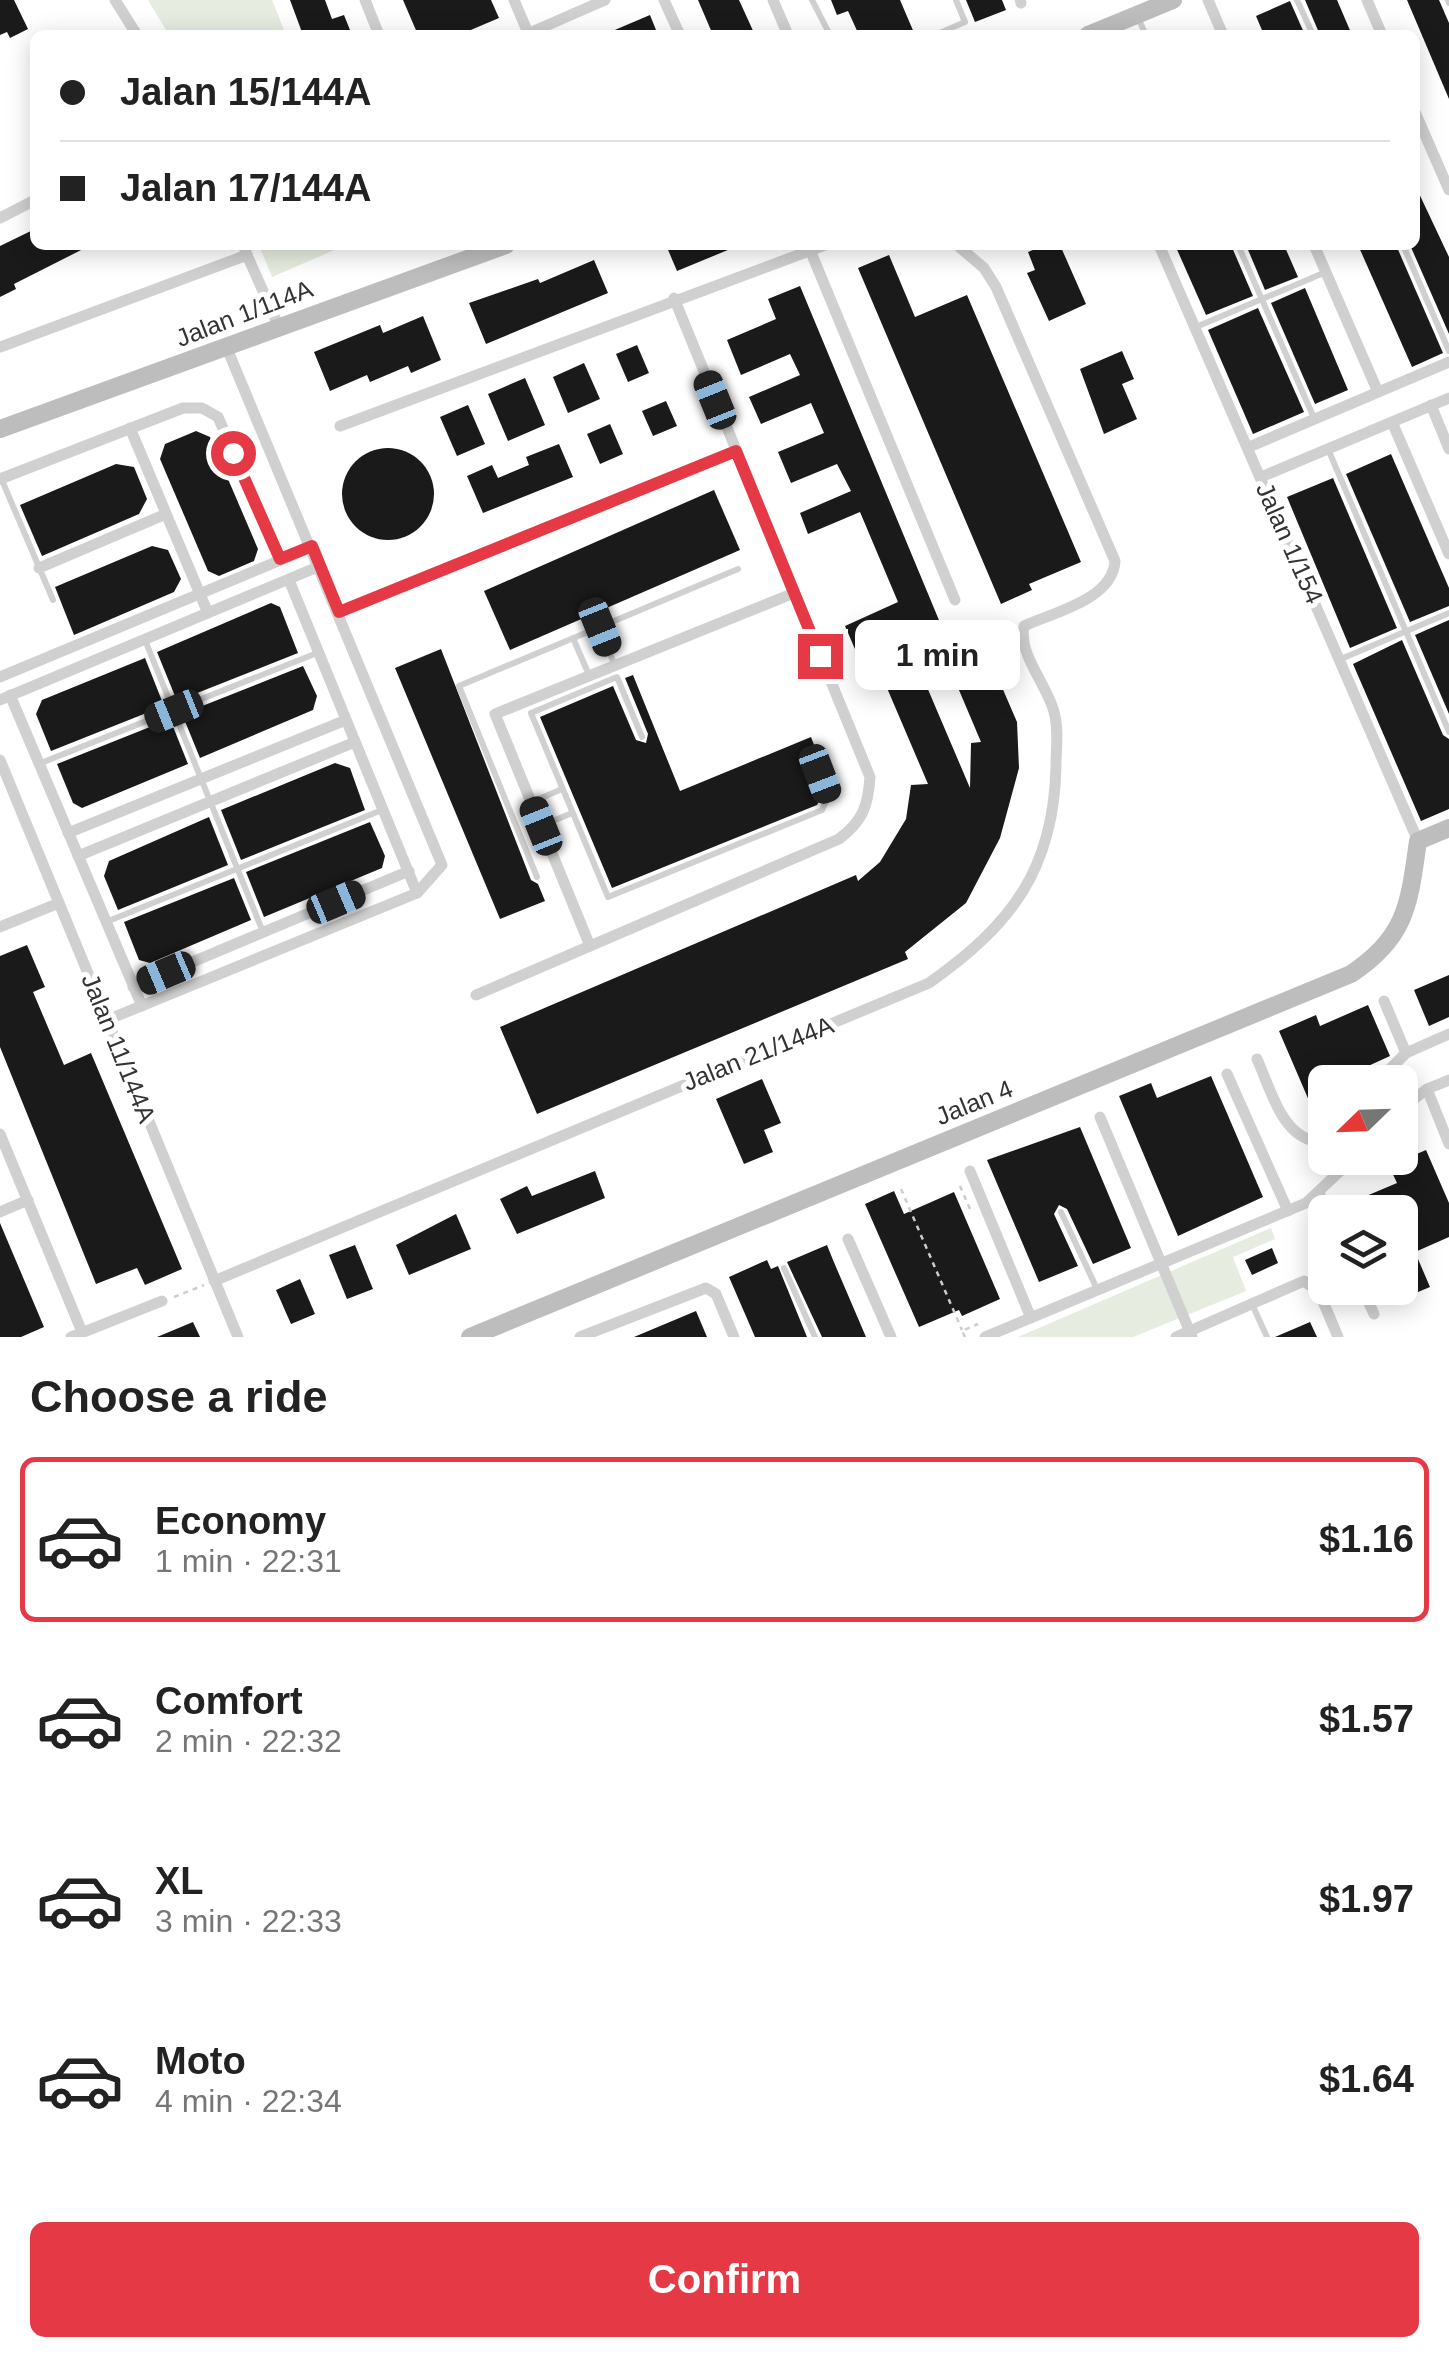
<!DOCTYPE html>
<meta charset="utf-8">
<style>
body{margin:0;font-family:Arial,sans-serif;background:#f2f2f2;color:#222;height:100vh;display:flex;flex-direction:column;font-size:38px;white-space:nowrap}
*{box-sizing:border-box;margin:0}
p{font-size:32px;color:#767676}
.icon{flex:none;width:55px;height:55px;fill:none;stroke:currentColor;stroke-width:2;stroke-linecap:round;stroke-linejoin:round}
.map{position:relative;height:1337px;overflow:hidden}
.panel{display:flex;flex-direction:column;background:#fff;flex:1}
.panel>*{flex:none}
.banner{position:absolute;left:30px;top:30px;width:1390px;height:220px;border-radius:15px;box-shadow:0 5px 25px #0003;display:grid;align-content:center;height:220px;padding:0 30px;background:#fff}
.needle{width:65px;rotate:247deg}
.tools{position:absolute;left:1308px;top:1065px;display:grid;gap:20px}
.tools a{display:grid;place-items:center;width:110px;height:110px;border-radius:15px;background:#fff;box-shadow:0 5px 25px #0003;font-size:50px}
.end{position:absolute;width:45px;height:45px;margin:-22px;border:12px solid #e63946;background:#fff;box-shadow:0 0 0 5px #fff}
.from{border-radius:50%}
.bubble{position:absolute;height:70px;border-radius:15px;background:#fff;box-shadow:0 5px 25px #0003;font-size:32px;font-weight:700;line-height:70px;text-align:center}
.car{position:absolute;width:30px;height:60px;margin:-30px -15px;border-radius:12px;box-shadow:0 0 8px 2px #0007;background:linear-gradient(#222 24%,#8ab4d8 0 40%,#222 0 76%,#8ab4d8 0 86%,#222 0)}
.banner b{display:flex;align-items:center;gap:35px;height:95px;font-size:38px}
.banner b+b{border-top:2px solid #e0e0e0}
.banner i{width:25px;height:25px;background:#222}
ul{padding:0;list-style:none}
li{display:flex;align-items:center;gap:30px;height:165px;margin:0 20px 15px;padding:0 10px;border:5px solid transparent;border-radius:15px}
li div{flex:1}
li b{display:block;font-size:38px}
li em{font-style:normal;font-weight:700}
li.active{border-color:#e63946}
li>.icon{width:90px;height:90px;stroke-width:1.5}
h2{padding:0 30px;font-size:45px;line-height:120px}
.action{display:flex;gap:20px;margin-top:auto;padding:20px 30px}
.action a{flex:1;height:115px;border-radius:15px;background:#e63946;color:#fff;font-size:40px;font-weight:700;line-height:115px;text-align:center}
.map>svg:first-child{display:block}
.green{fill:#e6ecdf}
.building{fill:#1a1a1a}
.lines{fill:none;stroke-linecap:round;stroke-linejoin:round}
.path{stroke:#cdcdcd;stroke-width:2.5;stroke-dasharray:5 5;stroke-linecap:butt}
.lane{stroke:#d0d0d0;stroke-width:6}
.street{stroke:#d0d0d0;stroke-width:11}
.secondary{stroke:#bdbdbd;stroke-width:18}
.route{stroke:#e63946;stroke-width:12}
.labels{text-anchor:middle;stroke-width:10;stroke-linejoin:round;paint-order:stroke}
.street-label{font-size:25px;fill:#333;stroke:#fff}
</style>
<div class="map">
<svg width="1449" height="1337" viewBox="0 0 1449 1337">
<rect width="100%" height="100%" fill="#fff"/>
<g class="green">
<path d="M148,0h124l14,35h-117z"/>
<path d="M259,245h87l-74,32z"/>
<path d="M1271,1228l4,11 -42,18 13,34 -113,46h-115z"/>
</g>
<g class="building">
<path d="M0,0h14l14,29 -18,9 -3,-6 -7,3z"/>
<path d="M290,0h35l7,19 12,-4 8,20h-49z"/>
<path d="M403,0h88l8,18 -40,17h-41z"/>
<path d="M698,0h41l16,35h-42z"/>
<path d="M831,0h69l15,35h-56l-11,-24 -11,4z"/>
<path d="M966,0h36l4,10 -31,12z"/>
<path d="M1305,0h32l15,35h-32z"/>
<path d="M1407,0h32l10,23v76z"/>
<path d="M1290,1l15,34h-41l-8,-19z"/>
<path d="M650,15l8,20h-55z"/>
<path d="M1415,185l34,72v77l-39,-89h5z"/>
<path d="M35,229v16h56l-77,39 2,5 -16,8v-51z"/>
<path d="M666,245h74l-63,26z"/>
<path d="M1045,245h15l26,59 -37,17 -22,-48 8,-3 -7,-18z"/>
<path d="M1175,245h56l22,51 -47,19z"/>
<path d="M1246,245h38l14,32 -33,13z"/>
<path d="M1358,245h38l47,108 -31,14z"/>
<path d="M889,255l26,62 52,-22 114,267 -52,22 3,6 -31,14 -143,-336z"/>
<path d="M594,260l14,33 -122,51 -17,-41 69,-24 2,4z"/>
<path d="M800,286l146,351 -28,12 -4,-10 -53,24 -16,-37 53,-24 -38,-90 -52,22 -8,-21 51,-22 -14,-27 -46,19 -13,-31 46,-19 -13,-30 -50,21 -12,-27 51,-22 -10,-21 -49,21 -14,-35 49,-21 -8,-20z"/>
<path d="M1305,288l43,102 -33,14 -44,-101z"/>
<path d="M1258,308l46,104 -51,22 -45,-104z"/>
<path d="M423,316l18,44 -30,13 -3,-7 -38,16 -3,-7 -37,16 -16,-39 66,-27 3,8z"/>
<path d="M637,345l12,28 -21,9 -12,-28z"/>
<path d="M1122,351l12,28 -12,5 15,35 -33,15 -24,-65z"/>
<path d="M584,363l16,36 -32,14 -15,-36z"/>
<path d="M525,378l20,47 -37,16 -20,-47z"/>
<path d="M666,401l11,25 -24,10 -11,-25z"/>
<path d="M468,405l17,39 -28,12 -17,-39z"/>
<path d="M610,424l13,30 -23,10 -13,-30z"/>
<path d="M196,431l14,6 48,112 -4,12 -35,15 -11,-5 -48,-112 5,-15z"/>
<path d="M559,444l14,33 -90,36 -16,-37 25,-11 6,13 31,-13 -3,-8z"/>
<circle cx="388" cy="494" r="46"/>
<path d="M1391,454l58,134v18l-39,16 -64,-148z"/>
<path d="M116,464l18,3 13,32 -8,15 -97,42 -22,-51z"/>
<path d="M1333,478l64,150 -47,20 -63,-151z"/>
<path d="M714,490l26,60 -230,100 -26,-59z"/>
<path d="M152,546l16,4 13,29 -7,13 -100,43 -19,-48z"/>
<path d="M271,603l9,4 18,46 -121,48 -20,-49z"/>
<path d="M1449,620v94l-34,-79z"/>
<path d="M1402,640l41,95 6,4v70l-28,12 -68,-157z"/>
<path d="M982,641l35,81 2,46 -19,70 -34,65 -61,49 3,7 -371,155 -37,-87 356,-152 2,6 22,-19 26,-43 5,-34 17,-1 -41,-96 34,-15 49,115 1,-45 10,-1 -36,-85z"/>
<path d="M441,649l90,231 7,4 7,17 -45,18 -105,-251z"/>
<path d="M145,658l19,48 -113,45 -15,-37 6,-14z"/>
<path d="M303,666l14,30 -4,14 -113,48 -18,-44z"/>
<path d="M633,675l47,116 131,-54 12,31 -10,6 8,23 -4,8 -205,83 -72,-171 73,-31 23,54 10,3 2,-9 -23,-56z"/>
<path d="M170,719l18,45 -106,44 -9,-5 -16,-39z"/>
<path d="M335,763l15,5 15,42 -124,50 -20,-50z"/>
<path d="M209,817l19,48 -110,45 -14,-34 5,-15z"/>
<path d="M370,822l15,34 -3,12 -118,49 -18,-45z"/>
<path d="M234,878l17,42 -101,43 -11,-3 -15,-38z"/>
<path d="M27,945l18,42 -12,5 31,73 27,-12 91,216 -37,16 -8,-17 -41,16 -96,-237v-91z"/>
<path d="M1449,975v42l-20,9 -15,-36z"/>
<path d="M1368,1005l22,51 -48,22 3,4h-20v15l-15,6 -31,-72 37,-16 4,11z"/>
<path d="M1211,1076l52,121 -85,39 -59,-140 32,-13 6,15z"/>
<path d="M762,1079l19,44 -17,7 9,22 -29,12 -28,-65z"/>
<path d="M1080,1127l51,121 -38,16 -26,-55 -8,-4 -5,9 24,52 -39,16 -52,-122z"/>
<path d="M1426,1150l23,53v34l-34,15 15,35 -36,15 -6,-14h12v-76h-44l-4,-10 45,-19 -8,-17z"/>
<path d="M595,1171l10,27 -88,36 -17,-35 27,-13 5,10z"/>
<path d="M894,1191l10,23 50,-22 46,107 -38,17 -3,-6 -40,17 -54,-123z"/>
<path d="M456,1214l15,35 -62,26 -13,-30z"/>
<path d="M0,1223l44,104 -23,10h-21z"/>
<path d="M355,1245l18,44 -26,10 -18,-44z"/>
<path d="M827,1245l6,15 33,77h-44l-35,-75z"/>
<path d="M1272,1248l6,15 -26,12 -7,-15z"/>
<path d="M767,1260l4,9 7,-3 29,71h-52l-26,-60z"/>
<path d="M300,1279l15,35 -24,10 -15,-34z"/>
<path d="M696,1311l11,26h-73z"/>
<path d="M193,1322l7,15h-43z"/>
<path d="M1310,1322l7,15h-42z"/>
</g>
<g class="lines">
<g class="path">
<path d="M960,1186l10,23"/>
<path d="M901,1189l61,141"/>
<path d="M174,1297l30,-12"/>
<path d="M965,1337l-3,-6 16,-7"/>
</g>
<g class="lane">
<path d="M812,0l18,35"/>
<path d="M1297,0l16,35"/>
<path d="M1448,0l1,3"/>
<path d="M1138,18l8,17"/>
<path d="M935,35l30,-13 -9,-22"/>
<path d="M1238,245l76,173"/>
<path d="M1403,245l46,106"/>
<path d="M1196,327l130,-55"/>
<path d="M1328,449l121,283"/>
<path d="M1,478l52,122"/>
<path d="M599,627l16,39"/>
<path d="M573,638l16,37"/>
<path d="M145,640l118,292"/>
<path d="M1341,659l108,-46"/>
<path d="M642,737l-25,-60 -86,36 77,184 214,-87 6,-13 -8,-23"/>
<path d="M41,763l276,-110"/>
<path d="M532,802l30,-13"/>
<path d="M541,826l31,-13"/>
<path d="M537,877l-78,-191 279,-117"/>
<path d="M106,922l276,-112"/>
<path d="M1061,1212l36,77"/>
<path d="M784,1268l31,69"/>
<path d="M1252,1304l15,33"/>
</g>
<g class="street">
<path d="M115,0l22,35"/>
<path d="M365,0l14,35"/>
<path d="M514,0l15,35"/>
<path d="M664,0l15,33"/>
<path d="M773,0l15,35"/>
<path d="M1020,0l1,3"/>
<path d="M1208,0l15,35"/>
<path d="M1367,0l15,35"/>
<path d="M525,35l80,-35"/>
<path d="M1415,112l34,78"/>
<path d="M0,218l35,-18"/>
<path d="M1159,245l259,596"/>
<path d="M1314,245l64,147"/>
<path d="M810,250l145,350"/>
<path d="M247,255l31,70"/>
<path d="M0,347l247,-92 -4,-10"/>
<path d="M1431,405l18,44"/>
<path d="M1392,422l57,132"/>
<path d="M340,426l485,-181"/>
<path d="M130,428l78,185"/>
<path d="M1249,447l200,-85"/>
<path d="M1261,477l188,-79"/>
<path d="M0,479l183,-71h19l16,9 62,142"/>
<path d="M39,568l127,-54"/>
<path d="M289,580l128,313"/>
<path d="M339,612l397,-161"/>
<path d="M0,677l312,-130"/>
<path d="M10,695l132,311"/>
<path d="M0,700l320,-134"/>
<path d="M0,760l238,577"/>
<path d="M68,833l278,-113"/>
<path d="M78,856l277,-114"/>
<path d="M0,927l59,-24"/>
<path d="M590,946l-95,-232 299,-121"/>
<path d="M133,987l276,-116"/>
<path d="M476,995l363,-156c24,-18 29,-33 31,-62l-196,-479"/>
<path d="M1384,1001l22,52"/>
<path d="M107,1020l310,-127 25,-28 -216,-519"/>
<path d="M1257,1059c13,28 24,76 58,82l10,-7"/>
<path d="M1227,1074l61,137"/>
<path d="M1377,1082l29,-29 43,-19"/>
<path d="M1427,1089l22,55"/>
<path d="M1400,1110l27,-21 22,-9"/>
<path d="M1100,1117l92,220"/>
<path d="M0,1134l82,198"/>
<path d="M970,1171l61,147"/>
<path d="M1319,1193l9,19"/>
<path d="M0,1212l28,-12"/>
<path d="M848,1239l43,98"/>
<path d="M214,1281l715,-298c82,-58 125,-113 127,-217 0,-18 3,-37 -2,-54 -7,-28 -36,-57 -30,-86 31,-14 89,-27 91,-65l-119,-274 -12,-19 -27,-23"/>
<path d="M1362,1288l12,26"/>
<path d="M71,1337l91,-36"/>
<path d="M580,1337l126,-49 10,6 18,43"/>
<path d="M985,1337l321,-134 48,-45"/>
<path d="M1176,1337l128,-56 15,11 19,45"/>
</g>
<g class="secondary">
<path d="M1088,35l85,-35"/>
<path d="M0,429l506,-184"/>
<path d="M470,1337l881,-363c56,-37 58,-70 67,-133l31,-13"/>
</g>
</g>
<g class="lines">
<path class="route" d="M233,453l47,106 32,-13 27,66 397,-161 84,205"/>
</g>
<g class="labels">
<g class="street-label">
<text transform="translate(244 313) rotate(-21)" y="9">Jalan 1/114A</text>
<text transform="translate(1290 543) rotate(66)" y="9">Jalan 1/154</text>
<text transform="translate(119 1048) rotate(68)" y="9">Jalan 11/144A</text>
<text transform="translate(758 1053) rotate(-22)" y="9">Jalan 21/144A</text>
<text transform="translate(974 1102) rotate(-22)" y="9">Jalan 4</text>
</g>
</g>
</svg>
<div class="tools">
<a><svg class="needle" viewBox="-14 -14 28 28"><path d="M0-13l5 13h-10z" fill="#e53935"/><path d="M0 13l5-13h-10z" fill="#767676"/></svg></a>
<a><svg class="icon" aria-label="layers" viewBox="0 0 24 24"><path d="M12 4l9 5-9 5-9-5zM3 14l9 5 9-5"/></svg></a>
</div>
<i class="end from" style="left:233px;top:453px"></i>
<i class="end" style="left:820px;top:656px"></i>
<div class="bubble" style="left:855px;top:620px;width:165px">1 min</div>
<i class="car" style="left:715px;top:400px;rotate:338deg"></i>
<i class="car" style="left:600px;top:627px;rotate:158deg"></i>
<i class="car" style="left:174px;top:711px;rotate:248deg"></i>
<i class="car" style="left:820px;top:774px;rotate:159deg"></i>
<i class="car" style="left:541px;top:826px;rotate:338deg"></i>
<i class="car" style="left:336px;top:902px;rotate:67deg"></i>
<i class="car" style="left:166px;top:973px;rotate:247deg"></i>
<div class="banner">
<b><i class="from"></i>Jalan 15/144A</b>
<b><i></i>Jalan 17/144A</b>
</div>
</div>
<section class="panel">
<h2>Choose a ride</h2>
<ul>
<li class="active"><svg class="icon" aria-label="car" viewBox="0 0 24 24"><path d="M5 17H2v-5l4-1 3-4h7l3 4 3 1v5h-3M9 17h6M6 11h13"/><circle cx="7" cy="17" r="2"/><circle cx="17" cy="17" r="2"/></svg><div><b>Economy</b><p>1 min · 22:31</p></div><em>$1.16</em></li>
<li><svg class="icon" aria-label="car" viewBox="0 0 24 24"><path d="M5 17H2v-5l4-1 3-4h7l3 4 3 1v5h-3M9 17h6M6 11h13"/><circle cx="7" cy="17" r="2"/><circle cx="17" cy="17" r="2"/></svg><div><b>Comfort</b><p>2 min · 22:32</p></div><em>$1.57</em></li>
<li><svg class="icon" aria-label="car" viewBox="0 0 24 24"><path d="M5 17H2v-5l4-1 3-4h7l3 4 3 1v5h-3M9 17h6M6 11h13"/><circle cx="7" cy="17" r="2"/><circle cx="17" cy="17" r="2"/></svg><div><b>XL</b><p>3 min · 22:33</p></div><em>$1.97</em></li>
<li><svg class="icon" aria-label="car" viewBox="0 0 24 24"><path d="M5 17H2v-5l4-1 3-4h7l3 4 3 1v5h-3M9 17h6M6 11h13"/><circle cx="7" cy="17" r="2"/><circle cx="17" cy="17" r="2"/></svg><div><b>Moto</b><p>4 min · 22:34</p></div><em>$1.64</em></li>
</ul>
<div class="action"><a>Confirm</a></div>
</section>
